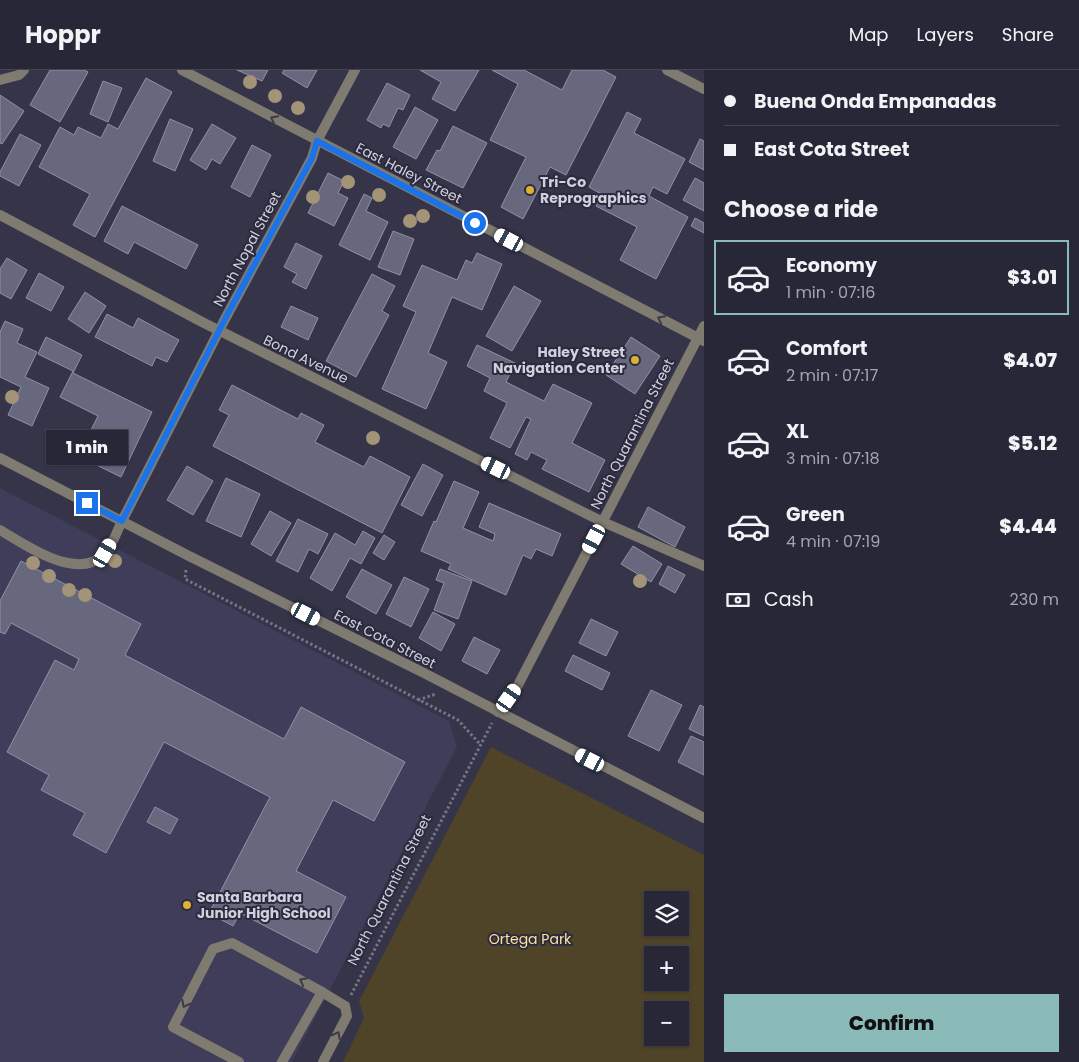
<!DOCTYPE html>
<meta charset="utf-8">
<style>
body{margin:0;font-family:Poppins,sans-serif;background:#343342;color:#f1f3f6;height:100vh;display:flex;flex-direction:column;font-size:19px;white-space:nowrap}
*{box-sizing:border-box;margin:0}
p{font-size:16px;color:#a5a5ad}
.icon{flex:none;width:28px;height:28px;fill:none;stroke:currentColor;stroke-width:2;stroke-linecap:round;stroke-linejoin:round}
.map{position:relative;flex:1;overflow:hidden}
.sheet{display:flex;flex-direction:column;background:#282737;width:375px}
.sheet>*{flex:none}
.hud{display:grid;align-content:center;height:110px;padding:0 20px;background:#282737}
.fabs{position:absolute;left:644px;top:821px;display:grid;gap:10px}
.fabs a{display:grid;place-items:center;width:45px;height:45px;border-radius:0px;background:#282737;box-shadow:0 1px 4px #0004,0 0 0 1px #444452;font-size:25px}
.end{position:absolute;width:22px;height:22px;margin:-11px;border:6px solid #1a73e8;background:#fff;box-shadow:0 0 0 2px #fff}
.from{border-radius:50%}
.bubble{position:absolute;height:35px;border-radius:0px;background:#282737;box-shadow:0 1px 4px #0004,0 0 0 1px #444452;font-size:16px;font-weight:800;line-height:35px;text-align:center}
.car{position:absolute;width:15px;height:30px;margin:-15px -8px;border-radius:6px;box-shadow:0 0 4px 1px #0007;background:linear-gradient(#fff 24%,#345 0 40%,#fff 0 76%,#345 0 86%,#fff 0)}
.hud b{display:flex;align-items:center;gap:18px;height:48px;font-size:19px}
.hud b+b{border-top:1px solid #444452}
.hud i{width:12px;height:12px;background:#f1f3f6}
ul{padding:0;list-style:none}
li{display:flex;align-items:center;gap:15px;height:75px;margin:0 10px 8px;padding:0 10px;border:2px solid transparent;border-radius:0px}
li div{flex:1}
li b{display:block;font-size:19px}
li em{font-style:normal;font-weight:800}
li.current{border-color:#8bbbb9}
li>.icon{width:45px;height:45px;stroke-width:1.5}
h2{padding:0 20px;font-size:22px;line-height:60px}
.pay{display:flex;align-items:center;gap:12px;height:55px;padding:0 20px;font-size:19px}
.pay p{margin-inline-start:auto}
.cta{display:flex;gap:10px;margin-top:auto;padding:10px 20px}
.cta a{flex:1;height:58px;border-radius:0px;background:#8bbbb9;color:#111;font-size:20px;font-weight:800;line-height:58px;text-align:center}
header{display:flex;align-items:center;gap:30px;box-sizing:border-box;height:70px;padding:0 25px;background:#282737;border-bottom:1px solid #444452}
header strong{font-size:24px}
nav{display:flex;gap:28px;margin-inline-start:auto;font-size:18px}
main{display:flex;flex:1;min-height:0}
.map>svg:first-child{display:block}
.built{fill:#3f3d59}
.green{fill:#4f4427;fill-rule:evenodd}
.building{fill:#67677e;stroke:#9090a8}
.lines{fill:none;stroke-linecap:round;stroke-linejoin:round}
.path{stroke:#767587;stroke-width:3;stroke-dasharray:2.5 2.5;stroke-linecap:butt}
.service{stroke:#7f7b71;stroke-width:10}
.minor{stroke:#7f7b71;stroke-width:10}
.tertiary{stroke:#7f7b71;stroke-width:10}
.tree{fill:#a39477}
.oneway{stroke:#3c3a48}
.route{stroke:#1a73e8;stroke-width:6}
.poi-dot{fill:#dbb233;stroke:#2b2a3e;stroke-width:2}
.labels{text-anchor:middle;stroke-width:4;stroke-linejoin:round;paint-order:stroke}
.street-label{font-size:14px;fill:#d1d1de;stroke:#2b2a3e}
.poi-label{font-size:14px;font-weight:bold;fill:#d1d1de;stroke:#2b2a3e;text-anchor:start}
.park-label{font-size:14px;fill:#fde29c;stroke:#2b2a3e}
</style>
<header>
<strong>Hoppr</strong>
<nav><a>Map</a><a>Layers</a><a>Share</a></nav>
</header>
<main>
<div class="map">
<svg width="704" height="992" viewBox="0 0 704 992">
<rect width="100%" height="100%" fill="#353449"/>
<path class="built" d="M0,418l449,233 8,26 -165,315h-292z"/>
<path class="green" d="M491,677l213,108v207h-361l21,-44 -5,-17zM652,830h28v28h-28zM652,885h28v27h-28zM652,940h28v28h-28z"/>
<g class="building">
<path d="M50,0h34l4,2 -28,50 -30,-17z"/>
<path d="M237,0h31l-6,11z"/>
<path d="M284,0h33l-10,18 -25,-15z"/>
<path d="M420,0h59l-24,41 -23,-12 9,-17z"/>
<path d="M492,0h32l38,20 10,-20h31l13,7 -50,98 -16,-8 -27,52 -22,-12 25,-50 -36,-17 28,-56z"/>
<path d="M146,8l26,14 -77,145 -22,-12 17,-31 -51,-27 21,-40 14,8 4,-8 23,11 7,-14 10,5z"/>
<path d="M103,11l19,7 -14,34 -18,-8z"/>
<path d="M387,13l23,12 -7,15 -5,-2 -9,19 -6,-3 -2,4 -14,-8z"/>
<path d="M0,25l24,16 -22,33 -2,-1z"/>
<path d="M415,37l23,13 -22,39 -23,-12z"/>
<path d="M627,42l14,7 -7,14 51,26 -18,35 -14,-7 -4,9 39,21 -32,62 -36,-19 17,-33 -41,-21 5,-12 -12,-7z"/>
<path d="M170,49l23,10 -18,42 -22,-10z"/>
<path d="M212,54l24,14 -16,26 -8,-5 -6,11 -16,-10z"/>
<path d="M453,56l34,17 -24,45 -37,-18 11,-20 3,1z"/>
<path d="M20,64l21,11 -22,41 -19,-10v-4z"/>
<path d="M700,69l4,2v29l-15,-8z"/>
<path d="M252,75l19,10 -21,42 -19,-10z"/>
<path d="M328,103l16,8 -6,12 10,5 -14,28 -26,-13z"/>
<path d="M695,108l9,5v28l-21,-11z"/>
<path d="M364,124l8,4 -6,13 22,11 -18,38 -31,-15z"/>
<path d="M122,136l76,39 -12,24 -52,-27 -6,12 -24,-13z"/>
<path d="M695,148l9,5v10l-13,-7z"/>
<path d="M393,161l21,8 -14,36 -22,-8z"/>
<path d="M296,173l26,13 -16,33 -14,-7 5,-8 -13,-7z"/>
<path d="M477,183l25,11 -20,46 -30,-13 -24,56 19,9 -21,47 -44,-20 34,-77 -13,-6 19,-41 35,15 9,-20 6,3z"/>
<path d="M7,188l20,12 -16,29 -11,-6v-24z"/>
<path d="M39,203l25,14 -13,24 -25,-13z"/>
<path d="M372,204l23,12 -13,25 7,4 -33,62 -30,-16z"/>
<path d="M514,216l27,15 -29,50 -26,-15z"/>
<path d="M85,222l21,14 -17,27 -21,-14z"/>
<path d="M291,236l27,12 -10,22 -27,-13z"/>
<path d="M107,244l26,14 5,-10 41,22 -12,22 -11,-5 -4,9 -57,-29z"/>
<path d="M5,251l18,8 -6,14 20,9 -12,25 24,11 -17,38 -24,-11 13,-28 -21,-10v-45z"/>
<path d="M46,267l36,18 -9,18 79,39 -31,65 -43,-21 20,-40 -38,-19 13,-26 -35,-17z"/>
<path d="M631,267l29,19 -25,38 -29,-19z"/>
<path d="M477,275l38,18 -9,19 38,19 9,-17 39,19 -20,40 33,17 -16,32 -47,-23 5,-9 -16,-8 -4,8 -12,-6 16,-35 -5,-2 -16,31 -20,-10 17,-35 -23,-12 6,-13 -23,-12z"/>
<path d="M232,315l66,34 3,-6 23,12 -9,17 49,25 6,-11 40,21 -28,56 -169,-87 16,-31 -10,-5z"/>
<path d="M423,394l20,11 -21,41 -21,-11z"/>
<path d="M187,396l26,15 -20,34 -26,-15z"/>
<path d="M226,408l34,16 -19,43 -35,-16z"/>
<path d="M454,411l25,11 -16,36 30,13 2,-7 -16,-7 10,-24 72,31 -9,22 -16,-7 -5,10 -8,-4 -17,40 -58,-26 3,-5 -30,-13 13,-30 2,1z"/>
<path d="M648,437l37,20 -10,20 -37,-20z"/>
<path d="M270,441l21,12 -20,33 -20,-12z"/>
<path d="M298,449l30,15 -10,20 -9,-5 -11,23 -22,-11z"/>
<path d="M363,461l12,7 -14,26 -11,-6 -18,33 -22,-13 25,-45 20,12z"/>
<path d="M384,465l11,7 -11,18 -11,-7z"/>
<path d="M633,476l29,18 -11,18 -30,-18z"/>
<path d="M21,491l120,63 -16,31 159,84 17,-32 104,55 -31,59 -41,-21 -37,71 50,26 -29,56 -77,-40 -7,13 -24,-13 61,-116 -106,-55 -58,111 -33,-18 12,-22 -44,-23 8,-15 -42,-23 48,-92 19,10 5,-11 -68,-36 -6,11 -5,-2v-31z"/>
<path d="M668,496l17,9 -10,18 -16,-9z"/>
<path d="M362,499l30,16 -16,29 -30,-17z"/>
<path d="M440,499l32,12 -14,38 -24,-9 10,-27 -8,-3z"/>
<path d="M404,507l25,12 -18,38 -25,-13z"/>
<path d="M433,542l22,12 -14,27 -22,-13z"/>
<path d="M591,549l27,13 -12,24 -27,-13z"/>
<path d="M474,567l26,13 -13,24 -25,-13z"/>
<path d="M573,585l37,18 -8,17 -37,-19z"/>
<path d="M651,620l31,15 -23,46 -31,-15z"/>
<path d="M700,635l4,2v29l-15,-7z"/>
<path d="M691,666l13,6v33l-26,-13z"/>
<path d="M155,737l23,12 -8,15 -23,-12z"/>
</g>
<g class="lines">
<g class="path">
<path d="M186,500l-1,9 273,141 22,24"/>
<path d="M418,630l18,-6"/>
<path d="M351,925l141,-272"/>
</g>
<g class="service">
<path d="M0,10l19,-5 5,-5"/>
<path d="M603,452l101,44"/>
<path d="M0,460c26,15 79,54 106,22 7,-8 11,-21 16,-31"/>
<path d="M239,992l-66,-35 40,-78 19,-6 90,49 23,14"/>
<path d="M282,992l40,-70"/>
</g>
<g class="minor">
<path d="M667,0l37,19"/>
<path d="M0,145l204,108 399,199"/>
<path d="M0,388l187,97 237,118 280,145"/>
<path d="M122,451l103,-202 87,-161 5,-17 38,-71"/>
<path d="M498,642l19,-25 187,-361"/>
<path d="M323,992l24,-46 -2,-10"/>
</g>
<path class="tertiary" d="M182,0l522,271"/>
</g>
<g class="tree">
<circle cx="250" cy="12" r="7"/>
<circle cx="275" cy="26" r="7"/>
<circle cx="298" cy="38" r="7"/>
<circle cx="348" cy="112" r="7"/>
<circle cx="379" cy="125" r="7"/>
<circle cx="313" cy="127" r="7"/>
<circle cx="423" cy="146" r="7"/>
<circle cx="410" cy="151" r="7"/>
<circle cx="12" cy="327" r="7"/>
<circle cx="373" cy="368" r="7"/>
<circle cx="115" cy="491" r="7"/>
<circle cx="33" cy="493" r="7"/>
<circle cx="49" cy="506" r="7"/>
<circle cx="640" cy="511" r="7"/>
<circle cx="69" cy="520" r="7"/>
<circle cx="85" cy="525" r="7"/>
</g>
<defs><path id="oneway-chevron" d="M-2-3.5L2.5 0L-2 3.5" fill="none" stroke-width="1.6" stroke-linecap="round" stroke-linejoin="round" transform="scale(1.25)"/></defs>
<g class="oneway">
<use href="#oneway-chevron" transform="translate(274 49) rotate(-152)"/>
<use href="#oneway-chevron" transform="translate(661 249) rotate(-153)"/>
<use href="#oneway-chevron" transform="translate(303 911) rotate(-152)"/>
<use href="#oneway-chevron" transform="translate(185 934) rotate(117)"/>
<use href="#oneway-chevron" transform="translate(337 965) rotate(-63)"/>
</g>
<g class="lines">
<path class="route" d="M87,433l35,18 103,-202 87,-161 5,-17 158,82"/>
</g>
<g class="poi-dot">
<circle cx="530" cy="120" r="5"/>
<circle cx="635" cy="290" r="5"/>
<circle cx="187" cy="835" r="5"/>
</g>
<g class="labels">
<g class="street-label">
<text transform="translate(409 103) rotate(27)" y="5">East Haley Street</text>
<text transform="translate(247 179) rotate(-62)" y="5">North Nopal Street</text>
<text transform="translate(306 289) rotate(26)" y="5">Bond Avenue</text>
<text transform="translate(632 364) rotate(-63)" y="5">North Quarantina Street</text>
<text transform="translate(385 569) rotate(27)" y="5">East Cota Street</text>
<text transform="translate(389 820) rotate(-63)" y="5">North Quarantina Street</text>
</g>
<g class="poi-label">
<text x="540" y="117">Tri-Co<tspan x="540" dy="16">Reprographics</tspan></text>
<text x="625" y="287" text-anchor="end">Haley Street<tspan x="625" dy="16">Navigation Center</tspan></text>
<text x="197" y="832">Santa Barbara<tspan x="197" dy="16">Junior High School</tspan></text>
</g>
<g class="park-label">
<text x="530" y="874">Ortega Park</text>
</g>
</g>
</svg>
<div class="fabs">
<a><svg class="icon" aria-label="layers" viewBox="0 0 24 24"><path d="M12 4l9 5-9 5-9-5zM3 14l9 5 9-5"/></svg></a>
<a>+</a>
<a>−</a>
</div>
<i class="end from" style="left:475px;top:153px"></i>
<i class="end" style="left:87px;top:433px"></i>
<div class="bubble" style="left:46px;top:360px;width:82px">1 min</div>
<i class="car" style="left:509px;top:170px;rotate:298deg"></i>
<i class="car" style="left:496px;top:398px;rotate:296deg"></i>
<i class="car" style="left:594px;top:469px;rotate:208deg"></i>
<i class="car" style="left:105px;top:483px;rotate:30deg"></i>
<i class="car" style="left:306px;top:544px;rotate:117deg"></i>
<i class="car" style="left:509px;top:628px;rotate:35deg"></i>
<i class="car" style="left:590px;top:690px;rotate:297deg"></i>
</div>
<section class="sheet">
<div class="hud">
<b><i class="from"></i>Buena Onda Empanadas</b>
<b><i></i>East Cota Street</b>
</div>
<h2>Choose a ride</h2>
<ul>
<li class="current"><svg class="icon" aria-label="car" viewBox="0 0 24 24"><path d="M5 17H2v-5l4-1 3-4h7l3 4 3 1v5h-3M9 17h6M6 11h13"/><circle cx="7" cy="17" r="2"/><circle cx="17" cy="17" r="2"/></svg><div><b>Economy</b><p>1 min · 07:16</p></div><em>$3.01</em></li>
<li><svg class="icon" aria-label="car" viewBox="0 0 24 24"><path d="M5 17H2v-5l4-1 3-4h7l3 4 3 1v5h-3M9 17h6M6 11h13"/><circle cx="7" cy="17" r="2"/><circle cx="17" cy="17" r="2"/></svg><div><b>Comfort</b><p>2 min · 07:17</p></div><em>$4.07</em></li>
<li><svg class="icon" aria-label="car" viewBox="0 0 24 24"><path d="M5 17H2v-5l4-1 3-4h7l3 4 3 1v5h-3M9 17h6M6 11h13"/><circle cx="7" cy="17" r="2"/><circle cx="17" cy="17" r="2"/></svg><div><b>XL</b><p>3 min · 07:18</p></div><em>$5.12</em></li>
<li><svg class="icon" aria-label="car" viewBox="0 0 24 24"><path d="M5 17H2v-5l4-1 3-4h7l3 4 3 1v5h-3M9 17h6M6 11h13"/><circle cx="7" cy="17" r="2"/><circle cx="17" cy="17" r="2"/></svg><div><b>Green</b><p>4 min · 07:19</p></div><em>$4.44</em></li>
</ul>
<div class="pay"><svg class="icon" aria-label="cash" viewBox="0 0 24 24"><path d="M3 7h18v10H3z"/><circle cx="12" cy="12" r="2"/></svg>Cash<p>230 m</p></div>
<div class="cta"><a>Confirm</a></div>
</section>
</main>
